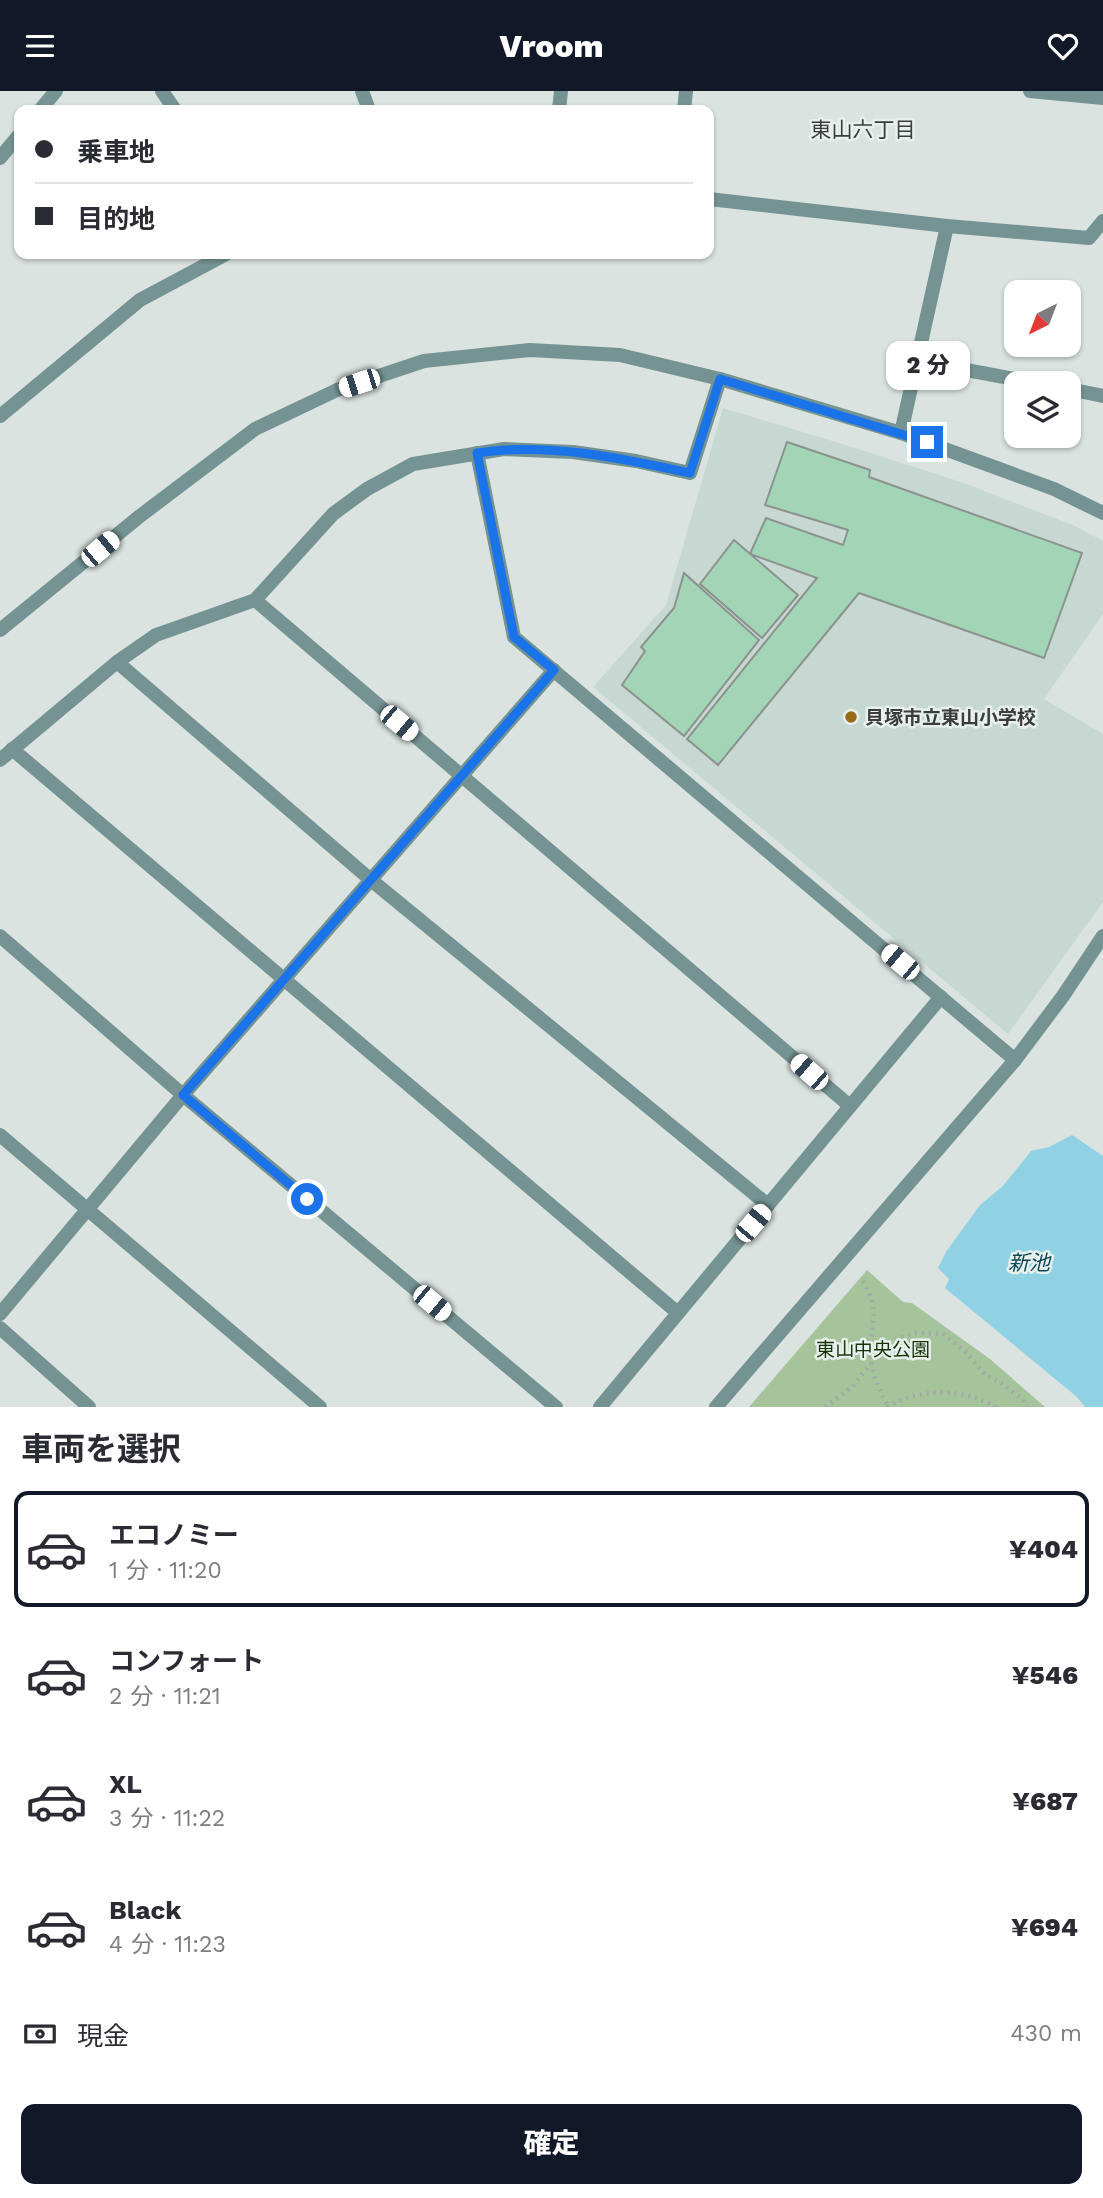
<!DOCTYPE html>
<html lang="ja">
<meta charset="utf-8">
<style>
body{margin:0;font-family:"Work Sans","Noto Sans JP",sans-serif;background:#f7f7f7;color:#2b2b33;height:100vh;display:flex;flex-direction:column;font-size:26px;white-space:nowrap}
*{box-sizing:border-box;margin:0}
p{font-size:23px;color:#7c7c81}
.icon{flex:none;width:38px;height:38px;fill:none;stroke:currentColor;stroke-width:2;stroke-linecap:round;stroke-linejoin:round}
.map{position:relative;height:1316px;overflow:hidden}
.sheet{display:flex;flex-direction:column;background:#fff;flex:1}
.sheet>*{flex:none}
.top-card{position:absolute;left:14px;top:14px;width:700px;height:154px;border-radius:14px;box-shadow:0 2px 5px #0004;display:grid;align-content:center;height:154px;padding:0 21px;background:#fff}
.needle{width:46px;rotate:222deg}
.controls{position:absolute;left:1004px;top:189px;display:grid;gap:14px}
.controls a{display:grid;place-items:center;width:77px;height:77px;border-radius:14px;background:#fff;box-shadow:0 2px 5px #0004;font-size:35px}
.end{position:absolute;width:32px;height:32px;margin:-16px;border:9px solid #1a73e8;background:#fff;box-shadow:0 0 0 4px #fff}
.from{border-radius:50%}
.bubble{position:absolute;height:49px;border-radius:14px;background:#fff;box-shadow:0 2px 5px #0004;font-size:23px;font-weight:800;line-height:49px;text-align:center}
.car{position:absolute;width:21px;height:42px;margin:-21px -10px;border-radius:9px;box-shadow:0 0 5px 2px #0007;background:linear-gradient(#fff 24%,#345 0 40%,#fff 0 76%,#345 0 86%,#fff 0)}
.top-card b{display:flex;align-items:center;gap:24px;height:66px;font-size:26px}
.top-card b+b{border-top:2px solid #e1e1e2}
.top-card i{width:18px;height:18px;background:#2b2b33}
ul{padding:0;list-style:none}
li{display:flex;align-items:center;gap:21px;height:116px;margin:0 14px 10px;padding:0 7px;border:4px solid transparent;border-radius:14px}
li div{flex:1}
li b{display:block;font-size:26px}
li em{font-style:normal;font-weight:800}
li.current{border-color:#111827}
li>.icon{width:63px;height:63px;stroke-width:1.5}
h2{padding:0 21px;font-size:32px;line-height:84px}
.pay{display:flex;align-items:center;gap:18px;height:77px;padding:0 21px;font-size:26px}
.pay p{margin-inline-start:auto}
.primary-button{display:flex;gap:14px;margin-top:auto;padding:14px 21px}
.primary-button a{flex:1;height:80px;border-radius:14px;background:#111827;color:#fff;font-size:28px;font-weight:800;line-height:80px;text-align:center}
header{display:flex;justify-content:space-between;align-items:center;height:91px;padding:0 21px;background:#111827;color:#fff;font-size:32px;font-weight:800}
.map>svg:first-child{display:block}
.built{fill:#c7d8d3}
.green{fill:#a5c49b}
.water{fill:#90d2e3}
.building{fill:#a1d5b5;stroke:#8c938f;stroke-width:2}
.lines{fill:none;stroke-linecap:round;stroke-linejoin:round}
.path{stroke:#a2a8a6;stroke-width:4.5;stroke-dasharray:2 5;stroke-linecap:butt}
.minor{stroke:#769393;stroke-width:14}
.tertiary{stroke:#769393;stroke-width:14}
.route{stroke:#1a73e8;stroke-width:9}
.poi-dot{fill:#966c18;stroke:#e7f0ed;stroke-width:2.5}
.labels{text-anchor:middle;stroke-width:5;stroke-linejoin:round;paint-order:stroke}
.poi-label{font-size:19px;font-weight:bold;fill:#3a3d3c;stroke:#e7f0ed;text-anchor:start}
.park-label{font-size:19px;fill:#163507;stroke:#e7f0ed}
.neighbourhood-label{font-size:21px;fill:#3a3d3c;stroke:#e7f0ed}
.water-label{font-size:21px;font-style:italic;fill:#0e4855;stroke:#e7f0ed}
</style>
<header><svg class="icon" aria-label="menu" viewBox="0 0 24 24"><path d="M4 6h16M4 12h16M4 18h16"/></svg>Vroom<svg class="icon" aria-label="heart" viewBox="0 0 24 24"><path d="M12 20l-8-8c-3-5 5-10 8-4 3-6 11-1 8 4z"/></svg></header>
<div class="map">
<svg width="1103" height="1316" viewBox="0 0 1103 1316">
<rect width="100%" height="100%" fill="#dae3e0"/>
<path class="built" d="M723,317l126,38 112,36 114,44 28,15v73l-59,85 59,35v168l-95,132 -415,-347 73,-82z"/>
<path class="green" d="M867,1179l36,32 9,1 78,56 55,48h-296z"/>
<path class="water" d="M1072,1044l31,21v251h-18l-8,-10 -132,-109 4,-9 -11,-11 8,-16 34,-47 23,-19 28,-35 18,-4z"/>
<g class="building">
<path d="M787,351l83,28 -1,7 213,76 -38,105 -185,-65 -141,172 -31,-26 130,-161 -67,-24 16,-36 77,27 5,-15 -83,-25z"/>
<path d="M734,449l64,55 -36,43 -62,-54z"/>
<path d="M684,482l75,67 -75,96 -62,-51 23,-34 -4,-4 33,-39z"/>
</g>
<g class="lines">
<g class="path">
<path d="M863,1190c18,31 8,37 8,68 -1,22 7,39 17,57"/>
<path d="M825,1316l27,-20 20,-25 21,-22 22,-7 28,1 22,17 20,24 15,7 23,18 4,7"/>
<path d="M887,1316c36,-19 73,-20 109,0"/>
</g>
<g class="minor">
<path d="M162,0l13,19"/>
<path d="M362,0l7,19"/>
<path d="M1030,0l73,7"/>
<path d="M559,19l2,-19"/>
<path d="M684,19l2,-19"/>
<path d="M709,108l238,27 142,12 14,-17"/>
<path d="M918,270l118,22"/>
<path d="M1069,298l34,7"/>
<path d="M0,325l140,-116 86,-46"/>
<path d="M901,342l46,-207"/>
<path d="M477,362l37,184 501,423"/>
<path d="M255,509l595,506"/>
<path d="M117,571l254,218 397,325"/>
<path d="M12,658l666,564"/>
<path d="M0,669l117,-98 39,-27 99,-35 78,-86 34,-25 46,-25 91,-15 69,3 63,9 54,12 30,-94"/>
<path d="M0,1044l320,272"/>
<path d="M0,1223l183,-219 371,-425"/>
<path d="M0,1237l89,79"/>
<path d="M600,1316l341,-410"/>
</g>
<g class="tertiary">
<path d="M40,19l16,-19"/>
<path d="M0,67l19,-23"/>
<path d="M0,539l140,-114 115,-87 82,-39 87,-29 106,-11 90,5 100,24 181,54 153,56 49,24"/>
<path d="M0,845l183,159 373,312"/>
<path d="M716,1316l299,-347 48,-64 40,-60"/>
</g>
</g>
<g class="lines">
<path class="route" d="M307,1108l-124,-104 371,-425 -40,-33 -37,-184c71,-11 144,5 213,20l30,-94 207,63"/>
</g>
<circle class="poi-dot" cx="851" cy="626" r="7"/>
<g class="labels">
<g class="poi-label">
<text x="865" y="633">貝塚市立東山小学校</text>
</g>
<g class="park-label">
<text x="873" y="1265">東山中央公園</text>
</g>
<g class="neighbourhood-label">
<text x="863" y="46">東山六丁目</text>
</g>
<g class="water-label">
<text x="1029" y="1179">新池</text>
</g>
</g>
</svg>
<div class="controls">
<a><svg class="needle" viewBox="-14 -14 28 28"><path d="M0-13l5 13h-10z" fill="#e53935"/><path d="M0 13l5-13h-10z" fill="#7c7c81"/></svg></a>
<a><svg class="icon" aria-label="layers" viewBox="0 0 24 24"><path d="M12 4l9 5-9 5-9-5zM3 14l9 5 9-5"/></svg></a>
</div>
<i class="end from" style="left:307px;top:1108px"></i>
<i class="end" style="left:927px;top:351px"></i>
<div class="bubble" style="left:886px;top:250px;width:84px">2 分</div>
<i class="car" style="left:359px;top:292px;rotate:252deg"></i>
<i class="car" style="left:100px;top:458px;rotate:50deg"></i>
<i class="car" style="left:399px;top:632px;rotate:130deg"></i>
<i class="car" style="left:900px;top:871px;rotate:310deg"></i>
<i class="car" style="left:809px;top:981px;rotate:311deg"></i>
<i class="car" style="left:753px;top:1132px;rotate:40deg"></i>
<i class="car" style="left:432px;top:1212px;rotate:130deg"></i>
<div class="top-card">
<b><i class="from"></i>乗車地</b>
<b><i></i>目的地</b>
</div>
</div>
<section class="sheet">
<h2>車両を選択</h2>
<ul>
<li class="current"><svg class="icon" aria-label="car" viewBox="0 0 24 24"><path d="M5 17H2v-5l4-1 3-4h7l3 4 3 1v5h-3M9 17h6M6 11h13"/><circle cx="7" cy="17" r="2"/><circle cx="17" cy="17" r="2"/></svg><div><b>エコノミー</b><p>1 分 · 11:20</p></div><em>¥404</em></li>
<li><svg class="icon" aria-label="car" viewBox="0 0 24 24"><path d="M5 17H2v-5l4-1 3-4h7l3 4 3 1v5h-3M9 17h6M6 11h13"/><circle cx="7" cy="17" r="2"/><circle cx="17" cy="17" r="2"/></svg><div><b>コンフォート</b><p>2 分 · 11:21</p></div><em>¥546</em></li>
<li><svg class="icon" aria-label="car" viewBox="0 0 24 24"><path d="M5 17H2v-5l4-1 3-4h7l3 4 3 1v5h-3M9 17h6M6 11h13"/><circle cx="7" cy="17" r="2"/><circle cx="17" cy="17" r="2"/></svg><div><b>XL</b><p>3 分 · 11:22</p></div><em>¥687</em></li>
<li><svg class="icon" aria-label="car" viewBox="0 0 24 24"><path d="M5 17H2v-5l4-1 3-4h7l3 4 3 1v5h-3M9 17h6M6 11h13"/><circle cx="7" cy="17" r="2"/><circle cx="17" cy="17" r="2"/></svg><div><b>Black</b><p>4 分 · 11:23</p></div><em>¥694</em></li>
</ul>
<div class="pay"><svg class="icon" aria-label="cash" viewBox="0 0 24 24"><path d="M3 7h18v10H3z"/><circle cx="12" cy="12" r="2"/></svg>現金<p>430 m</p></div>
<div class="primary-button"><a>確定</a></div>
</section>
